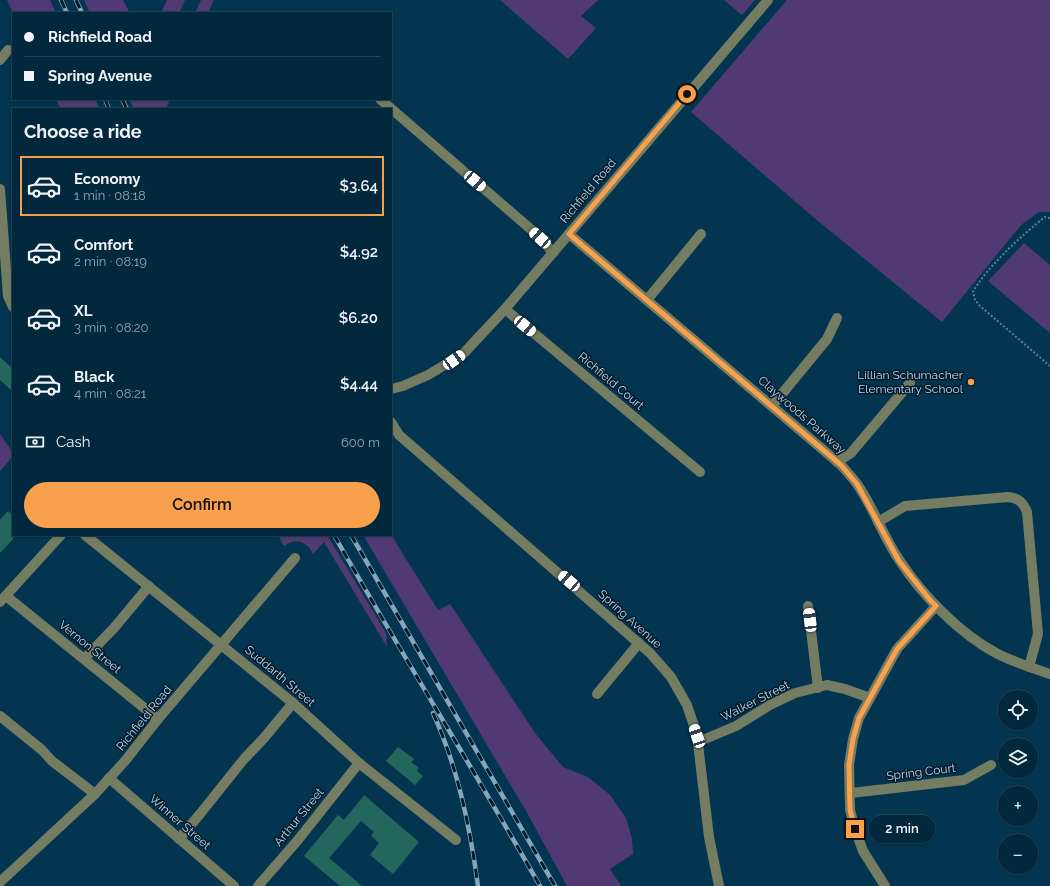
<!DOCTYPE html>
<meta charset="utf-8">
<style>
body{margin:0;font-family:Raleway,sans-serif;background:#103448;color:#f1f3f6;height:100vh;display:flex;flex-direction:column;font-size:15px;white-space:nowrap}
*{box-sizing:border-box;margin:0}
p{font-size:13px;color:#96a6b0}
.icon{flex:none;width:22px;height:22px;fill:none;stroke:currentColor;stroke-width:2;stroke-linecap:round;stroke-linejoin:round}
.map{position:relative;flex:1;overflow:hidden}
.side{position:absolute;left:12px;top:108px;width:380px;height:428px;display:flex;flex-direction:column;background:#02283d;border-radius:0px;box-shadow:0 1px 3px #0004,0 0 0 1px #234457}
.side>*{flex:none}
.hud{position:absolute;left:12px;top:12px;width:380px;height:88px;border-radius:0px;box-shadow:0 1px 3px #0004,0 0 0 1px #234457;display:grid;align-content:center;height:88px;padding:0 12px;background:#02283d}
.fabs{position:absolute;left:998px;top:690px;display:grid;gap:8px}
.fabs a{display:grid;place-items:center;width:40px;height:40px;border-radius:50%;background:#02283d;box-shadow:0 1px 3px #0004,0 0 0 1px #234457;font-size:20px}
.end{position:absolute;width:18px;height:18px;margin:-9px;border:5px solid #f9a04d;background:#111;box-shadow:0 0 0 2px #111}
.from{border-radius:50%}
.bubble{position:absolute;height:28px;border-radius:14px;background:#02283d;box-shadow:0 1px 3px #0004,0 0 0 1px #234457;font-size:13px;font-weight:600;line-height:28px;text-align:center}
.car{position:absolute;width:12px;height:24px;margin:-12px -6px;border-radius:5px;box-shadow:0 0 3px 1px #0007;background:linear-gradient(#fff 24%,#345 0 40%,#fff 0 76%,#345 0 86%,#fff 0)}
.hud b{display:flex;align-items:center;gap:14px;height:38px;font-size:15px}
.hud b+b{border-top:1px solid #234457}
.hud i{width:10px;height:10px;background:#f1f3f6}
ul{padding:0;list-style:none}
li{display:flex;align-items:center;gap:12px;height:60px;margin:0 8px 6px;padding:0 4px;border:2px solid transparent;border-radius:0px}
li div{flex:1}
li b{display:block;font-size:15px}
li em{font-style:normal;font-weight:600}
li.selected{border-color:#f9a04d}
li>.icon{width:36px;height:36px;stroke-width:1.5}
h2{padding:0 12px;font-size:18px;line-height:48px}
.pay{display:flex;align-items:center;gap:10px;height:44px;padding:0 12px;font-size:15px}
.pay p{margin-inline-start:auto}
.primary-button{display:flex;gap:8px;margin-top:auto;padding:8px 12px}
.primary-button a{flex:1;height:46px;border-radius:24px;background:#f9a04d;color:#111;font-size:16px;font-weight:600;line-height:46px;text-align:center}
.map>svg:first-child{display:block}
.green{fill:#513a73}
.building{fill:#23675c}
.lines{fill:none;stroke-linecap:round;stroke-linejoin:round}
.path{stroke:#588099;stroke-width:2;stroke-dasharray:2 2;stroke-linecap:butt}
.minor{stroke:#747c62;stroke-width:10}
.rail-casing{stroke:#83a7be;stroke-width:4.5}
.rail{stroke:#031b2b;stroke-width:3;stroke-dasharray:9;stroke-linecap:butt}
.route{stroke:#f9a04d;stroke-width:5}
.poi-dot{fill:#f9a04d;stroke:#031b2b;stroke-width:1.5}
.labels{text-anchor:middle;stroke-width:3;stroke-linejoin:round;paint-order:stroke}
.street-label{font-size:12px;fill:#bbd8ee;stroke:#031b2b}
.poi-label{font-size:12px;fill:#bbd8ee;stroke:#031b2b;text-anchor:end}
</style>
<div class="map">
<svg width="1050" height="886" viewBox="0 0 1050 886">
<rect width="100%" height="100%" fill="#033551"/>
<g class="green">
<path d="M7,0h43l6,13h-43z"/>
<path d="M84,0h39l7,13h-40z"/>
<path d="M167,0h18l-6,13h-18z"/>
<path d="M201,0h13l-6,13h-13z"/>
<path d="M500,0h98l-17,16 15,12 -28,31z"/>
<path d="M724,0h31l-13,15z"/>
<path d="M787,0h263v212h-11l-18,13 -79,97 -124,-101 -127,-109z"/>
<path d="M56,99h39l5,10h-39z"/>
<path d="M129,99h41l-4,10h-32z"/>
<path d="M1024,243l26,22v68l-62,-52z"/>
<path d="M0,434l13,19v3l-13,15z"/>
<path d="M278,535h49l59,98 1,14 -63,-105 -11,12c-6,-13 -17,-17 -29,-8z"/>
<path d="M363,535h28l47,75 12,-6 85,129 28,34 25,10 22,18 16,23 6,21 1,15 -23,15 11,17h-54l-41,-75z"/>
</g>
<g class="building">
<path d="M0,357l13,12v23l-13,-12z"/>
<path d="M8,511l5,4v24l-13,14v-33z"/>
<path d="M398,747l16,12 -3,3 8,6 -2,3 6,5 -8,9 -29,-24z"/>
<path d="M364,795l55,47 -26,32 -23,-19 9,-12 -8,-7 3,-4 -13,-11 -32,37 33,28h-22l-36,-30 34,-41 6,5z"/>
</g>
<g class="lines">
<path class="path" d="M1050,218l-5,-1c-21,16 -60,52 -72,75l2,8 5,6 70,60"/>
<g class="minor">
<path d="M0,60l8,-10"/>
<path d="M380,99l161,139 12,15"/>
<path d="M0,189l8,107 5,11"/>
<path d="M569,234l272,231c5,6 11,12 16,19 17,24 26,53 43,77 22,34 60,73 96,92 17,9 36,15 54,21"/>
<path d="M647,300l54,-66"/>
<path d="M505,309l195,163"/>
<path d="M391,389l12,-3 25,-11 35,-21 42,-45 263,-309"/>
<path d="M772,406l55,-67 10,-21"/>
<path d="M391,422l8,13 251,218 21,24 16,28 10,30 12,102 10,49"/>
<path d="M837,462l14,-9 59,-70"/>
<path d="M878,522l27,-16 103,-9c10,1 15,5 19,15l11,122 -9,33"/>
<path d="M85,535l208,168 66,60 97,77"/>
<path d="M6,596l152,123"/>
<path d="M0,602l61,-67"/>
<path d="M808,606l10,82"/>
<path d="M84,659l30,-31 35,-42"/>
<path d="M597,694l42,-51"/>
<path d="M0,716l42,34 10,11 43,33"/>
<path d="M698,742l38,-16 34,-21 25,-12 32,-8 18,4 25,9"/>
<path d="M109,778l125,108"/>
<path d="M851,793l113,-13 27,-15"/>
<path d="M179,839l21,-25 44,-55 20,-21 29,-35"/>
<path d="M0,882l95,-88 30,-33 33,-42 137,-161"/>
<path d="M258,886l40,-46 61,-77"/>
<path d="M885,886l-22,-35 -8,-22 -5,-19 -1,-45 4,-26 6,-21 38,-69 39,-43"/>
</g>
<g class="rail-casing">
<g id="rail">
<path d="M61,0l6,13"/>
<path d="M76,0l6,13"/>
<path d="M105,99l4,10"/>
<path d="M122,99l5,10"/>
<path d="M334,535c67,118 139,233 206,351"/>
<path d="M351,535l204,351"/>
<path d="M433,713c25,55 37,114 45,173"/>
</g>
</g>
<use href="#rail" class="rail"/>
</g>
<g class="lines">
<path class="route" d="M687,94l-118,140 272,231 16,19 42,77 31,39 6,6 -39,43 -38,69 -6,21 -4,26 1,45 5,19"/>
</g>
<circle class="poi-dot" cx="971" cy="382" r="4"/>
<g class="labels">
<g class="street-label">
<text transform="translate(588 191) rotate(-50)" y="4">Richfield Road</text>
<text transform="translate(611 381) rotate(40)" y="4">Richfield Court</text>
<text transform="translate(802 415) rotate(41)" y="4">Claywoods Parkway</text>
<text transform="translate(630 619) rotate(42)" y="4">Spring Avenue</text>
<text transform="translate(90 647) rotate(39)" y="4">Vernon Street</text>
<text transform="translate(280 676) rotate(40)" y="4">Suddarth Street</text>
<text transform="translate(755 701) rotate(-27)" y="4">Walker Street</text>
<text transform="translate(144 718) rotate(-51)" y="4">Richfield Road</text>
<text transform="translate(921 772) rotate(-7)" y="4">Spring Court</text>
<text transform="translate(299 817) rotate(-51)" y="4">Arthur Street</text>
<text transform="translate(180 822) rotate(41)" y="4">Winner Street</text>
</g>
<g class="poi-label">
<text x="963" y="379">Lillian Schumacher<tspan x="963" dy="14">Elementary School</tspan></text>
</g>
</g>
</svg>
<div class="fabs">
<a><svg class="icon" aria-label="locate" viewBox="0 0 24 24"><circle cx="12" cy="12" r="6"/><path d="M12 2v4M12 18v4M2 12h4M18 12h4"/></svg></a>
<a><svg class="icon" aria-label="layers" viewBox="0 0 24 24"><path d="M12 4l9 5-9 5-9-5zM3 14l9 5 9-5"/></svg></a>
<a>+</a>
<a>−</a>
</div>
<i class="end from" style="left:687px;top:94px"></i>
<i class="end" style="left:855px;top:829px"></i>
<div class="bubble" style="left:869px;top:815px;width:66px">2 min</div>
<i class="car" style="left:475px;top:181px;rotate:131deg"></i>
<i class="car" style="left:540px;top:238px;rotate:312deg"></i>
<i class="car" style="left:525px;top:326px;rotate:130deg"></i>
<i class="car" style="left:454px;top:360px;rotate:56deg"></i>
<i class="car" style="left:569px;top:581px;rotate:311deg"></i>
<i class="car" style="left:810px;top:620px;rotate:353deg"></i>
<i class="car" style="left:697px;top:736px;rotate:341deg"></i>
<div class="hud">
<b><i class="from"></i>Richfield Road</b>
<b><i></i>Spring Avenue</b>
</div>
<section class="side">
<h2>Choose a ride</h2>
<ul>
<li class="selected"><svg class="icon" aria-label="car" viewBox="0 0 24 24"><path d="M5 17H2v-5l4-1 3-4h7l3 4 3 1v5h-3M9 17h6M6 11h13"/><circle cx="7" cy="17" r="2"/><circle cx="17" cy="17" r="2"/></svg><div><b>Economy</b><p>1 min · 08:18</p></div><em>$3.64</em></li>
<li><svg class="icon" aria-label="car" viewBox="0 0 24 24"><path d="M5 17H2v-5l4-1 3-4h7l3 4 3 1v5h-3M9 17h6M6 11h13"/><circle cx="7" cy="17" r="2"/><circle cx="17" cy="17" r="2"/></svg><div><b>Comfort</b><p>2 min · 08:19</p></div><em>$4.92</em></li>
<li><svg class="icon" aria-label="car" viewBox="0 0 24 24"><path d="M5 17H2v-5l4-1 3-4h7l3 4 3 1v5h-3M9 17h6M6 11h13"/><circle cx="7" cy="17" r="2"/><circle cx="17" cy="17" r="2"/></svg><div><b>XL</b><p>3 min · 08:20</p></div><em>$6.20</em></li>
<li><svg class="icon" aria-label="car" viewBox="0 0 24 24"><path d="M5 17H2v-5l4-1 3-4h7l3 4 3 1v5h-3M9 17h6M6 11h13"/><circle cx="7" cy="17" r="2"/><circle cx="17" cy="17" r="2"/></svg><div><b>Black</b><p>4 min · 08:21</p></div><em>$4.44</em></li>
</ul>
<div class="pay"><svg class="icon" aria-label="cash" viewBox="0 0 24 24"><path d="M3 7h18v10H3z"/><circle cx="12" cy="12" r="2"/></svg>Cash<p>600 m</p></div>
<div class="primary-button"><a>Confirm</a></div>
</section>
</div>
